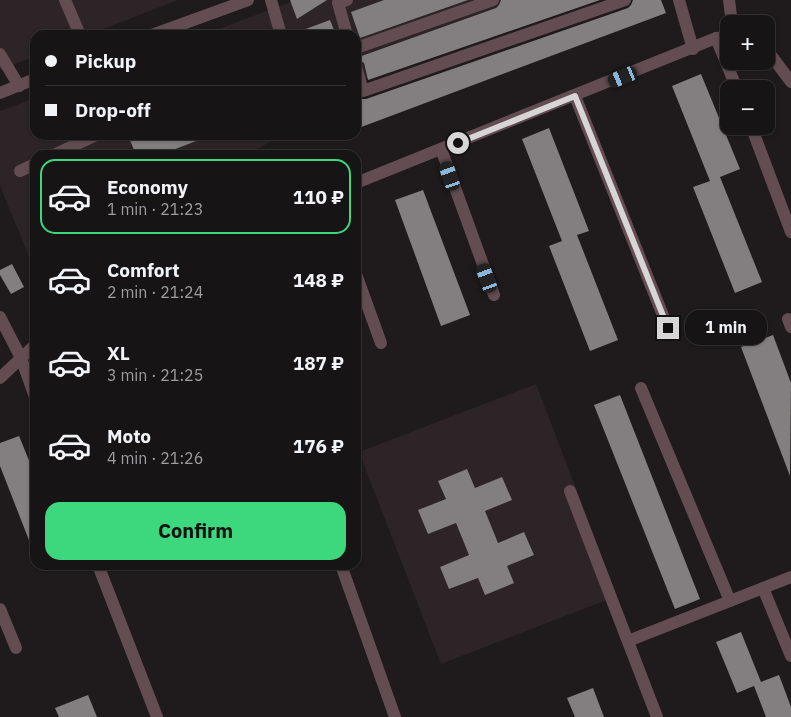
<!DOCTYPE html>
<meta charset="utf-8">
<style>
body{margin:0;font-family:"IBM Plex Sans",sans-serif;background:#242122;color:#f1f3f6;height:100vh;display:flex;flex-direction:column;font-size:19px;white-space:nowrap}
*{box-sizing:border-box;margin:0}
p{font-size:16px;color:#9e9ea0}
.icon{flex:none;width:28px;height:28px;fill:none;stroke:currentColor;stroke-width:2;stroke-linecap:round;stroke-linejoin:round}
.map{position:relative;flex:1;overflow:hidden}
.drawer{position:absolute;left:30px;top:150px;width:331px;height:420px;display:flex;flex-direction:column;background:#171415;border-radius:15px;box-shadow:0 1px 4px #0004,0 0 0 1px #363334}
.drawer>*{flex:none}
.hud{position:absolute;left:30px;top:30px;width:331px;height:110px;border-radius:15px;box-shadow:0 1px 4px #0004,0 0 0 1px #363334;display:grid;align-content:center;height:110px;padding:0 15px;background:#171415}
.controls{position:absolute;left:720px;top:15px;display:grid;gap:10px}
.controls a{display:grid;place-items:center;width:55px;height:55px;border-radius:10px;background:#171415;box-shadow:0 1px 4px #0004,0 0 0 1px #363334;font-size:25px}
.end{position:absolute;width:22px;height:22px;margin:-11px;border:6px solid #d8d5d6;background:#111;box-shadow:0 0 0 2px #111}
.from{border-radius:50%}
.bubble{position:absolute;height:35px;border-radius:15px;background:#171415;box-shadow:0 1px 4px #0004,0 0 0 1px #363334;font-size:16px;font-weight:800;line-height:35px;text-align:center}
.car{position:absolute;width:15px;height:30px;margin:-15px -8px;border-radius:6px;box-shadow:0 0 4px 1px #0007;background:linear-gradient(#222 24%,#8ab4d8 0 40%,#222 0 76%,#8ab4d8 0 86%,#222 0)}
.hud b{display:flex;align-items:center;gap:18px;height:48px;font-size:19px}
.hud b+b{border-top:1px solid #363334}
.hud i{width:12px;height:12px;background:#f1f3f6}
ul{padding:9px 0 0;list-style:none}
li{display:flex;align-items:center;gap:15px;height:75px;margin:0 10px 8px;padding:0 5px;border:2px solid transparent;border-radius:15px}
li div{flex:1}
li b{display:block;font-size:19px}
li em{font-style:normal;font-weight:800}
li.active{border-color:#3dd77e}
li>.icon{width:45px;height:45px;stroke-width:1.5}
.primary-button{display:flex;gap:10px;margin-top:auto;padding:10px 15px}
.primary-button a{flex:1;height:58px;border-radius:15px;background:#3dd77e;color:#111;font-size:20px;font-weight:800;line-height:58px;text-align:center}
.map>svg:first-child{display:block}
.built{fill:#2c2426}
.building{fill:#837e7f}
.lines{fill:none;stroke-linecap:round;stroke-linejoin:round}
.minor{stroke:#634d52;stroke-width:12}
.route{stroke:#d8d5d6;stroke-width:6}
</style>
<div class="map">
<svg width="791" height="717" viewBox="0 0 791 717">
<rect width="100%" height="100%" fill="#1f1b1c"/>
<g class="built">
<path d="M0,0h178l-90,35h-53v21l-35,14z"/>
<path d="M296,0h249l-153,59 -36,27v-51h-153z"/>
<path d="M35,98v37h247l-35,20h-212l-1,113 -34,-82v-75z"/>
<path d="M536,384l81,212 -176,68 -82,-212z"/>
</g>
<g class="building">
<path d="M290,0h37l-30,19z"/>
<path d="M384,0h84l-108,38 -9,-26z"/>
<path d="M501,0h99l-232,80 -4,-17 -8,-5 140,-50 3,-3z"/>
<path d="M633,0h28l5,13 -310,116v-34l5,4h5l262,-91 3,-3z"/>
<path d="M330,20l6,15h-44v-1z"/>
<path d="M701,74l39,95 -20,8 42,105 -27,11 -42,-106 17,-6 -38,-95z"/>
<path d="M549,128l40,103 -12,4 41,105 -28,11 -41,-105 13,-5 -40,-102z"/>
<path d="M128,135h81v1l-49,19h-24z"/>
<path d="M423,190l47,125 -29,11 -46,-126z"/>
<path d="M12,264l12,23 -13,7 -11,-19v-5z"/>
<path d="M773,335l18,48 -1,93 -49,-129z"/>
<path d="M620,395l80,204 -25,10 -81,-204z"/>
<path d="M19,436l16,39 -1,78 -34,-87v-23z"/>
<path d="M467,469l8,19 27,-11 10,23 -27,11 13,32 26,-11 10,23 -27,11 7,17 -29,12 -7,-17 -29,11 -9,-22 29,-12 -13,-32 -28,11 -10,-24 28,-11 -8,-18z"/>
<path d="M741,632l20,50 18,-7 12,32v10h-25l-12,-31 -17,7 -21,-51z"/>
<path d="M593,688l11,29h-29l-8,-19z"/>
<path d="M88,695l9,22h-38l-4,-9z"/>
</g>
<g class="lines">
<g class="minor">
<path d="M65,0l15,35"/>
<path d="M271,0l10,35"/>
<path d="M347,0l-9,3 9,32"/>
<path d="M679,0l14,49"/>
<path d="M729,0l3,24"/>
<path d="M152,35l96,-35"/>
<path d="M716,38l21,51"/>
<path d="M356,48l137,-48"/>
<path d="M766,51l4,3 21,28"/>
<path d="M0,54l19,32"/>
<path d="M356,66l7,25 262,-91"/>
<path d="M0,93l35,-14"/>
<path d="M575,96l93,232"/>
<path d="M751,126l40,106"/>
<path d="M441,149l53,146"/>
<path d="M54,155l42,-20"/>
<path d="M20,171l15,-7"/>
<path d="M356,183l360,-145 13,-1"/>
<path d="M356,274l25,69"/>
<path d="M0,317l21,41 14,39"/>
<path d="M788,319l3,8"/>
<path d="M0,378l35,-33"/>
<path d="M641,388l89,213"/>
<path d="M570,491l87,226"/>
<path d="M98,565l59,152"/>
<path d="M341,565l54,152"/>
<path d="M763,588l28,68"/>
<path d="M0,609l16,39"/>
<path d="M628,641l163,-64"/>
</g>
</g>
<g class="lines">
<path class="route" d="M458,143l117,-47 93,232"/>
</g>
</svg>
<div class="controls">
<a>+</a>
<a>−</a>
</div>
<i class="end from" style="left:458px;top:143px"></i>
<i class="end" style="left:668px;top:328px"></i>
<div class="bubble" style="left:685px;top:310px;width:82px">1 min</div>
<i class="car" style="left:623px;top:77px;rotate:248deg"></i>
<i class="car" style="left:450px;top:176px;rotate:341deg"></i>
<i class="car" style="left:487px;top:278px;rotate:340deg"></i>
<div class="hud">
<b><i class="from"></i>Pickup</b>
<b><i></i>Drop-off</b>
</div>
<section class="drawer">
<ul>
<li class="active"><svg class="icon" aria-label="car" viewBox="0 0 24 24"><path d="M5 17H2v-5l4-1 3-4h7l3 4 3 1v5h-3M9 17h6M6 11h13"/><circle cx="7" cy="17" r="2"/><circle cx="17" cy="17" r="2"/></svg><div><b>Economy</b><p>1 min · 21:23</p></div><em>110 ₽</em></li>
<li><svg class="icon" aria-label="car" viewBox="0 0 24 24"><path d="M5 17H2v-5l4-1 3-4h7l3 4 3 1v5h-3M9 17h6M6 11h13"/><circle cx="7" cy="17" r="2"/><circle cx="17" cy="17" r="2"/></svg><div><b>Comfort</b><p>2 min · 21:24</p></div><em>148 ₽</em></li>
<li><svg class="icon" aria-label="car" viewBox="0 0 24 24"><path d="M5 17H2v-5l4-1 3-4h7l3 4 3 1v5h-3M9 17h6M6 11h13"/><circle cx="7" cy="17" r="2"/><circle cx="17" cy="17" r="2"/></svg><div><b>XL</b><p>3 min · 21:25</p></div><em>187 ₽</em></li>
<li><svg class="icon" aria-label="car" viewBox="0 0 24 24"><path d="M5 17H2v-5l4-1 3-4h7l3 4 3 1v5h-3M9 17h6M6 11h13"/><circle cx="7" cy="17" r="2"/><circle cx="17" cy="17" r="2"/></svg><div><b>Moto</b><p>4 min · 21:26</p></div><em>176 ₽</em></li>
</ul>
<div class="primary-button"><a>Confirm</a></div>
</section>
</div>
